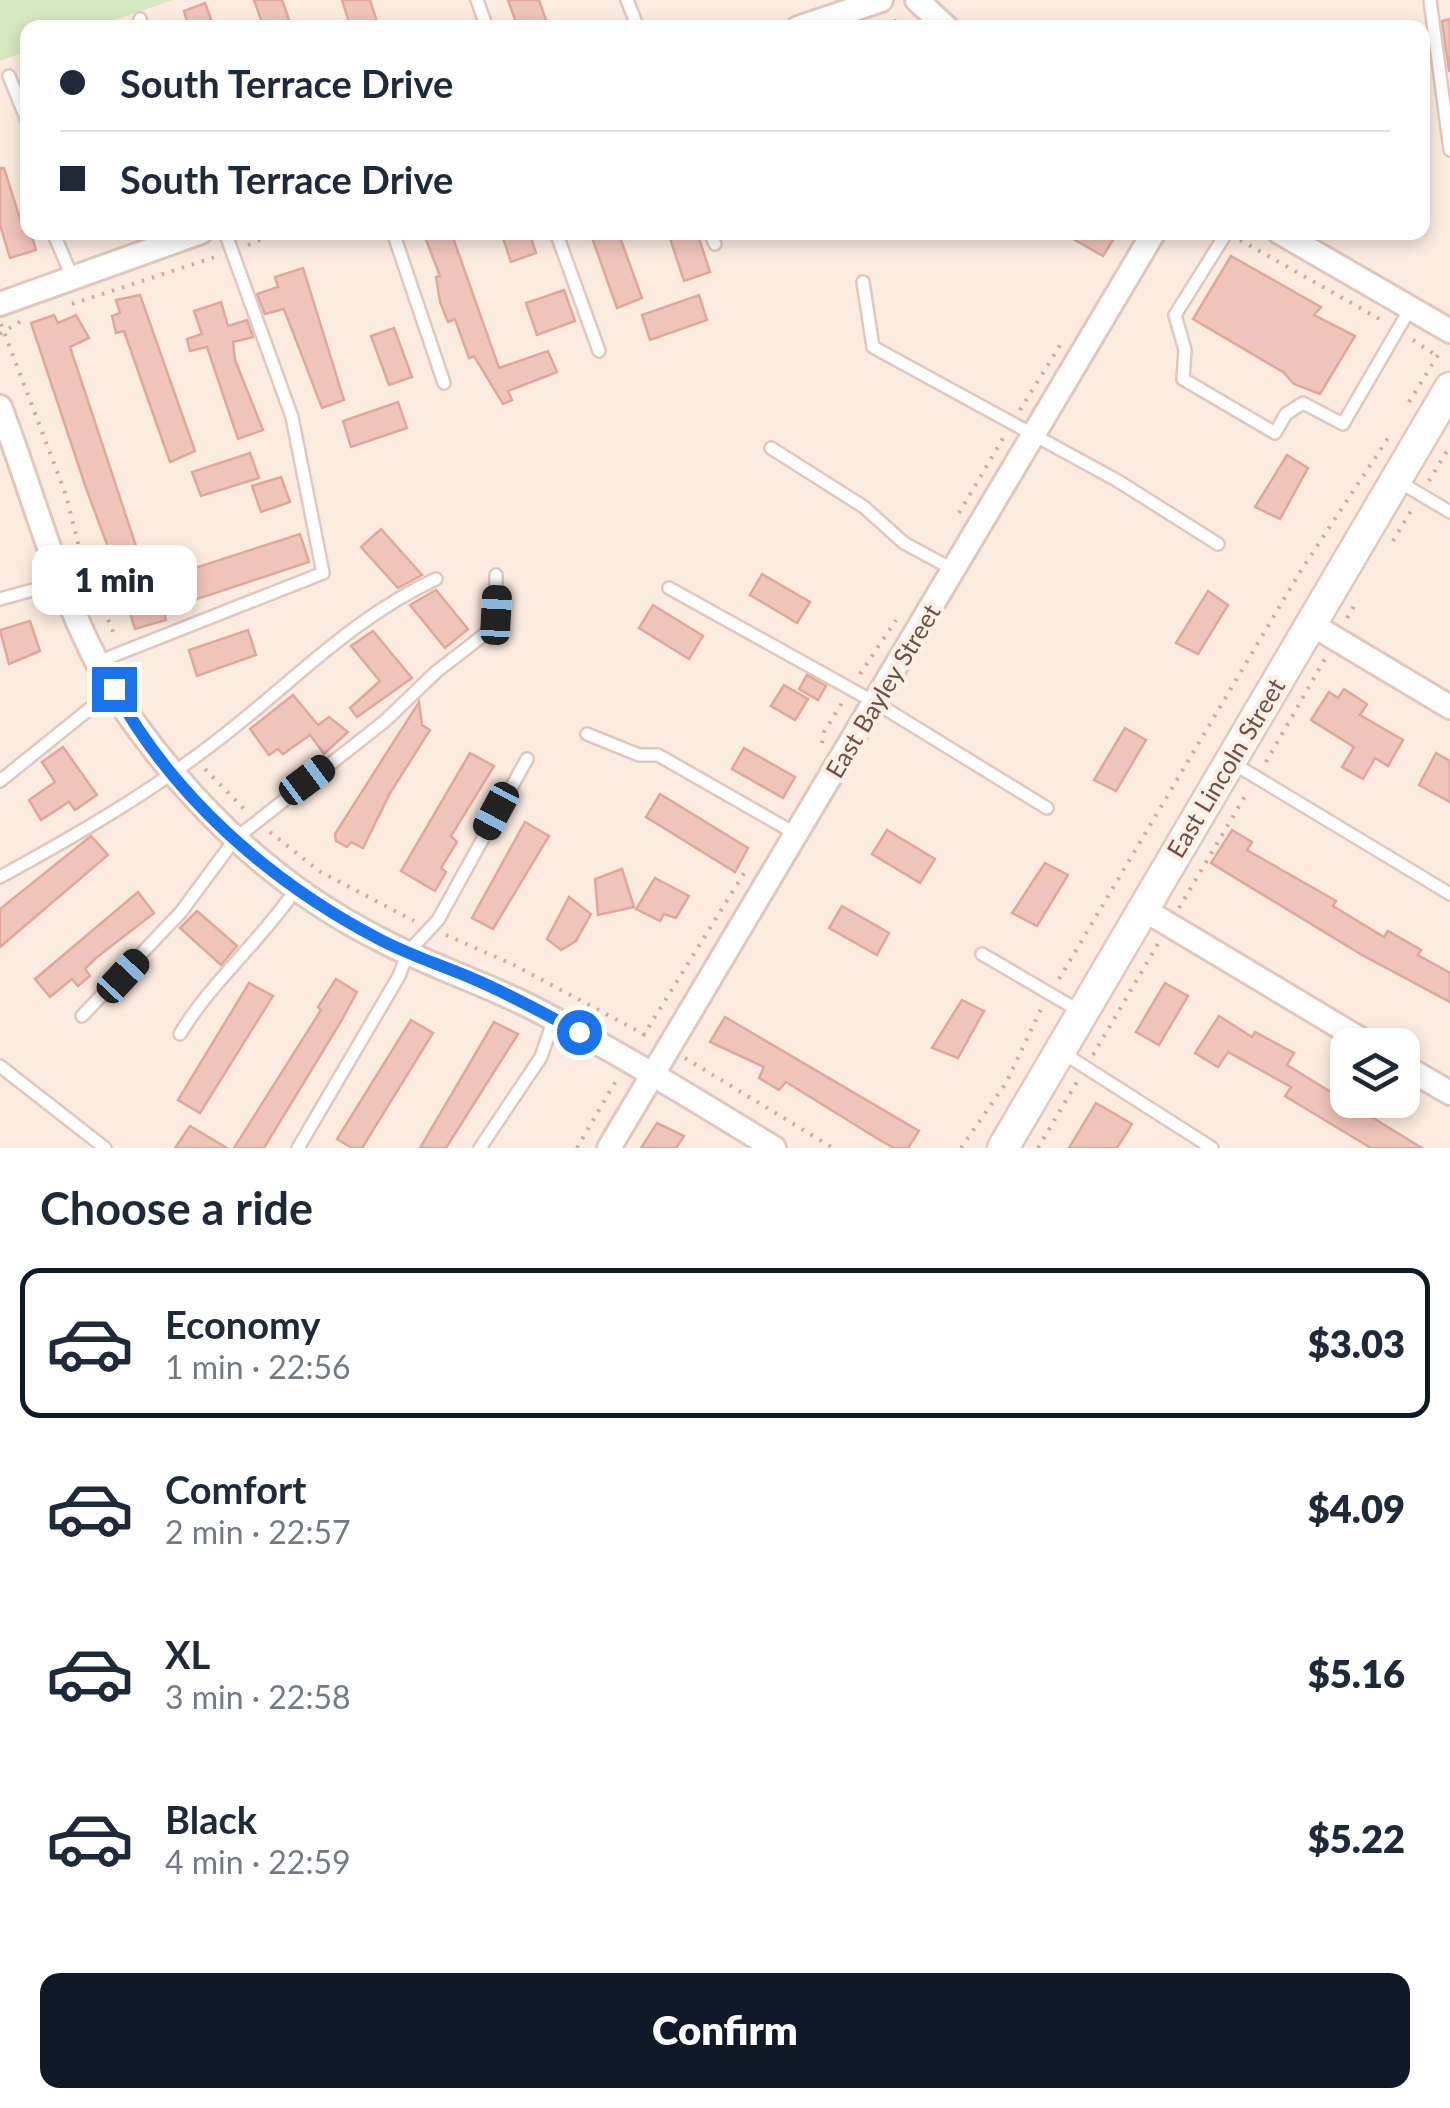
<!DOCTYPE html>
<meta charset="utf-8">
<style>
body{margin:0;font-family:Lato,sans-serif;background:#f6f6f7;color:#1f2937;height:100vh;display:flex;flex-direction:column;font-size:38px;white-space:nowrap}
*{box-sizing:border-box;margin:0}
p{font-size:32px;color:#747a83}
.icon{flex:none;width:55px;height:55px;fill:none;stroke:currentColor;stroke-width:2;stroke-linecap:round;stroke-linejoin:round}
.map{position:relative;height:1148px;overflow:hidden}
.panel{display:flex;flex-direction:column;background:#fff;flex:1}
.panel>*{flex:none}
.banner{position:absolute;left:20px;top:20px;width:1410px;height:220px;border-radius:20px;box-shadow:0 5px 15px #0003;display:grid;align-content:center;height:220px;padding:0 40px;background:#fff}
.tools{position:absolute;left:1330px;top:1028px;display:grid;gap:20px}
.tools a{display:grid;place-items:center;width:90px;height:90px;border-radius:20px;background:#fff;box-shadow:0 5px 15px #0003;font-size:50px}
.end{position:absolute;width:45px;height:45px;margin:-22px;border:12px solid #1a73e8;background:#fff;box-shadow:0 0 0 5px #fff}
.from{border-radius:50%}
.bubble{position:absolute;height:70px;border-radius:20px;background:#fff;box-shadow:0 5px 15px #0003;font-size:32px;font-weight:800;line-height:70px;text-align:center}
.car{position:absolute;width:30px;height:60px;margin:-30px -15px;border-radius:12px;box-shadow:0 0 8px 2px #0007;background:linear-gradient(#222 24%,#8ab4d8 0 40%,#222 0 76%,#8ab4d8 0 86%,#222 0)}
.banner b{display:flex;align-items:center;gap:35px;height:95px;font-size:38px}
.banner b+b{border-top:2px solid #e0e1e3}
.banner i{width:25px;height:25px;background:#1f2937}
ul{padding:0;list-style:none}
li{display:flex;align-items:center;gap:30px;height:150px;margin:0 20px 15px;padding:0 20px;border:5px solid transparent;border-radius:20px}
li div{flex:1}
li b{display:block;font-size:38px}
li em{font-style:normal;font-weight:800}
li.active{border-color:#111827}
li>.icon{width:90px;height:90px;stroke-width:1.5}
h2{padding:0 40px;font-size:45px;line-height:120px}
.primary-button{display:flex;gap:20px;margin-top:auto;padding:20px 40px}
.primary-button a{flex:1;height:115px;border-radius:20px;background:#111827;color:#fff;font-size:40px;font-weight:800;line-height:115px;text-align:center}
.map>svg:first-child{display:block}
.green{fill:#d7e7c0}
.building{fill:#efc4b9;stroke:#e1a89a;stroke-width:2.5}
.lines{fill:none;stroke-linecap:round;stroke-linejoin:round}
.lane-casing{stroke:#e0c8bf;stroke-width:16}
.street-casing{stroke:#e0c8bf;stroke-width:28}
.secondary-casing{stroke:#e5c8bd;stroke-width:35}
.path{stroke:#d3a89d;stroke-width:4;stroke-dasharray:2.5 8;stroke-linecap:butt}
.lane{stroke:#fff;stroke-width:11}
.street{stroke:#fff;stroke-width:22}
.secondary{stroke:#fff;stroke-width:30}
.route{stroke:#1a73e8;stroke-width:12}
.labels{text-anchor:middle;stroke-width:9;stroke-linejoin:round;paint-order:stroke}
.street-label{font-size:25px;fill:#704f49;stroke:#fef0e5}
</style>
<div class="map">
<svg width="1450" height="1148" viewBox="0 0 1450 1148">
<rect width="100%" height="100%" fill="#fbebe0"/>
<path class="green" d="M0,0h173l-79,27 -66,1 -1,23 -27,10z"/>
<g class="building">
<path d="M254,0h28l10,28h-28z"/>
<path d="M342,0h28l9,28h-28z"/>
<path d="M508,0h31l8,23 -29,5z"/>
<path d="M205,3l9,25h-25l-5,-17z"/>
<path d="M1450,19v52h-1l-7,-50z"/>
<path d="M0,168h4l18,57 6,-1 8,26 -26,8 -10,-33z"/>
<path d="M423,232h28l48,136 49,-17 9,21 -49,19 4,9 -9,4 -29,-48 -5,2 -14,-39 -7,3 -8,-20 -4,-25 4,-1z"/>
<path d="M501,232h28l7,21 -25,9z"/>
<path d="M590,232h28l24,66 -25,10z"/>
<path d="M668,232h29l13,40 -26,9z"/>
<path d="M1061,232h57l-15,24z"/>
<path d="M1231,256l90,51 -7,8 41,21 -35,58 -26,-10 -11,-12 -90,-53z"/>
<path d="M303,268l41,132 -22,8 -38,-99 -19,5 -8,-20 21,-7 -3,-10z"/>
<path d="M564,290l11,31 -38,14 -11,-32z"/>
<path d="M140,295l55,156 -25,11 -46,-131 -8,2 -4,-17 8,-3 -4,-13z"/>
<path d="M699,295l8,25 -57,20 -8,-25z"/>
<path d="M221,302l7,24 19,-6 6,17 -20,5 2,18 28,70 -25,9 -31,-92 -17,4 -3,-12 15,-5 -8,-23z"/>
<path d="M54,315l4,8 18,-8 13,23 -19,9 70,211 -25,8 -29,-78 -55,-165z"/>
<path d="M394,328l18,49 -23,8 -18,-49z"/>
<path d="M398,402l9,26 -56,19 -8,-26z"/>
<path d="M250,453l9,25 -58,18 -9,-24z"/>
<path d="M1287,455l21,13 -28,51 -25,-12z"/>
<path d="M281,477l9,25 -29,10 -9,-26z"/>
<path d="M381,529l41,46 -24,13 -37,-41z"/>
<path d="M300,534l9,28 -130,43 -9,-29z"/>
<path d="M762,574l48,28 -13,21 -47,-28z"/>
<path d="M436,590l32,39 -23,19 -35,-43z"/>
<path d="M1208,591l20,14 -30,49 -22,-11z"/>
<path d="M159,595l7,25 -31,9 -8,-25z"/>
<path d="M653,605l50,31 -14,23 -50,-31z"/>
<path d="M30,621l10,30 -31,13 -9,-34z"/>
<path d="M248,630l8,25 -59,21 -8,-26z"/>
<path d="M373,631l39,47 -55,39 -7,-9 30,-27 -29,-35z"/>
<path d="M807,675l19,11 -8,14 -19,-11z"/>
<path d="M784,685l24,14 -13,21 -24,-14z"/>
<path d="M1344,689l23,15 -7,11 43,25 -15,26 -13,-8 -12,21 -21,-12 12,-20 -43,-27 18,-28 9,6z"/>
<path d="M293,695l25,30 11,-8 19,15 -24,22 -14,-19 -27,19 -5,-5 -9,6 -19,-26z"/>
<path d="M419,702l3,23 8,5 -40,63 -27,55 -12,-6 -4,5 -11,-6 -1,-7z"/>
<path d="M1125,728l21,12 -30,51 -22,-11z"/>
<path d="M63,747l34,48 -22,15 -6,-8 -28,18 -12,-20 26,-18 -13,-20z"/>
<path d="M744,748l51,29 -12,21 -51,-29z"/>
<path d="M470,753l24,13 -43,70 6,6 -16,26 5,4 -11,19 -34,-20z"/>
<path d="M1436,753l14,8v41l-31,-17z"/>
<path d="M660,794l88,54 -13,24 -89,-55z"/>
<path d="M525,822l24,14 -56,93 -21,-11z"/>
<path d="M887,830l48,29 -15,24 -48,-29z"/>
<path d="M1232,830l20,12 -5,8 89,51 -3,5 51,31 4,-6 33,19 -3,5 32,18v29l-88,-47 -151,-92z"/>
<path d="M91,836l17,19 -108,92v-38z"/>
<path d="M1045,863l23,12 -31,51 -25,-13z"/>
<path d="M622,869l12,38 -36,8 -3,-36z"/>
<path d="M655,878l34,18 -13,22 -12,-4 -4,7 -24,-12z"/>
<path d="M138,892l16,21 -58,45 -11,11 5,7 -12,10 -6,-7 -22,18 -15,-18z"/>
<path d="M569,897l22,17 -15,27 -15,9 -14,-11z"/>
<path d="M842,906l47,27 -12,22 -48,-27z"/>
<path d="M197,911l40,35 -16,19 -41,-37z"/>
<path d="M336,979l21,13 -17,31 -76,125h-30l87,-138 -3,-3z"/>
<path d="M249,983l24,13 -73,117 -22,-13z"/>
<path d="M1165,983l23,13 -29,49 -23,-13z"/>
<path d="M962,1000l22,11 -26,47 -26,-10z"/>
<path d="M1219,1016l33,21 3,-5 39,21 -7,12 135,83h-51l-86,-52 6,-9 -63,-35 -10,15 -23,-14z"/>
<path d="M725,1017l194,114 -11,17h-14l-16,-9 -92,-57 -7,8 -20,-12 5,-11 -54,-25z"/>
<path d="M411,1020l22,13 -71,115h-10l-15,-9z"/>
<path d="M494,1022l24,12 -72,114h-26z"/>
<path d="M1096,1103l36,21 -15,24h-48z"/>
<path d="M657,1123l27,13 -8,12h-35z"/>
<path d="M190,1126l37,22h-52z"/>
</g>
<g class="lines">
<g class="lane-casing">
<g id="lane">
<path d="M477,0l10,28"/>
<path d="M627,0l11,28"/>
<path d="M1430,0l20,150"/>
<path d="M140,19l3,9"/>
<path d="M9,76l19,47"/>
<path d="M53,232l20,47"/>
<path d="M393,232l51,151"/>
<path d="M556,232l43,119"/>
<path d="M710,232l5,12"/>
<path d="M1227,232l-52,83 10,35 -2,29 92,54 11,-19 17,-11 40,21 68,-117"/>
<path d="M863,282l10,65 245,134 100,63"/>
<path d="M771,448l93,59 40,36 50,27"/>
<path d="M1398,481l52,31"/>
<path d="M669,588l207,115 171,105"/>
<path d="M0,599l62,-17"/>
<path d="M100,661l223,-88 -31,-156 -67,-185"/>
<path d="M587,734l52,21h19l140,80"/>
<path d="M1231,762l219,132"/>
<path d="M0,781l113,-91"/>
<path d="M0,877c75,-41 146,-82 214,-134 74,-56 137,-125 222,-164"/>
<path d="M982,954l99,58"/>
<path d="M82,1016l99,-104 54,-73 150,-118 51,-49 49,-38 11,-19v-40"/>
<path d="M180,1034c31,-52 81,-93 116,-145"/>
<path d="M1063,1053l149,95"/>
<path d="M0,1066l105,82"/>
<path d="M298,1148l101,-172 9,-24 30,-32 89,-161"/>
<path d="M480,1148l61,-91 13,-38"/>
</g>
</g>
<g class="street-casing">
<g id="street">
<path d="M917,0l30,28"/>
<path d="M798,28l83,-28"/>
<path d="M1279,232l171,99"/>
<path d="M0,304l201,-72"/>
<path d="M0,407c40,104 66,220 132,313 66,92 146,168 247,219 49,26 102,43 152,68 84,43 163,92 243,141"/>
<path d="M1311,624l139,83"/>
<path d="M1143,909l227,136"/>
<path d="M1402,1065l48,28"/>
<path d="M609,1148l545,-916"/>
</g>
</g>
<g class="secondary-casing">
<path id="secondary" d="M1003,1148l447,-760"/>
</g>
<g class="path">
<path d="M894,20l8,8"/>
<path d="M1240,240l143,81"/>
<path d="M248,245l31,-13"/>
<path d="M72,304l143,-47"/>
<path d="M1,324l65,171 14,56 36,88"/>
<path d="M0,334l21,-13"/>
<path d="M1413,340l21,14"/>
<path d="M1409,402l31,-50"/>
<path d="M1020,410l42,-68"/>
<path d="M1429,481l21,-35"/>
<path d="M959,513l46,-78"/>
<path d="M1393,541l21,-35"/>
<path d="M1347,618l10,-17"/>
<path d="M129,665l11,23"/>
<path d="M860,674l36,-54"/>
<path d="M822,743l2,-11 18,-29"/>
<path d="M1266,762l60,-105"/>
<path d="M205,769l39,40"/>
<path d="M270,832l49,39 95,50"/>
<path d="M1179,908l69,-117"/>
<path d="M446,935l70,31 135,72"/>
<path d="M1059,979l241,-407 92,-140"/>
<path d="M643,1036l103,-166"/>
<path d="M1093,1055l66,-113"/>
<path d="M685,1058l148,90"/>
<path d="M577,1148l40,-69"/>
<path d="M961,1148l45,-65 35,-74"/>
<path d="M1038,1148l40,-68"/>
</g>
<use href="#lane" class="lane"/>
<use href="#street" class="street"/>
<use href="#secondary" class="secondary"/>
</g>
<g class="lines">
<path class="route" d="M114,689c59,108 155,192 263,249 31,17 67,28 99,42 35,15 69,34 103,52"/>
</g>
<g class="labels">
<g class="street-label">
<text transform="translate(883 691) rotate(-59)" y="9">East Bayley Street</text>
<text transform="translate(1226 768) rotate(-59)" y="9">East Lincoln Street</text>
</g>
</g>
</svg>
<div class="tools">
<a><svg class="icon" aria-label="layers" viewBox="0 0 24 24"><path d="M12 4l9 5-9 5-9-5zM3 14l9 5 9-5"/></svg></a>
</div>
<i class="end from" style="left:579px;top:1032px"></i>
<i class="end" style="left:114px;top:689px"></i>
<div class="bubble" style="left:32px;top:545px;width:165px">1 min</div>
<i class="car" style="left:496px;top:615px;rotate:3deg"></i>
<i class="car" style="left:307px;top:780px;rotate:53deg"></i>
<i class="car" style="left:496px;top:811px;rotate:208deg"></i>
<i class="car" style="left:123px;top:976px;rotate:43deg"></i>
<div class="banner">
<b><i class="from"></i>South Terrace Drive</b>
<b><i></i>South Terrace Drive</b>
</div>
</div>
<section class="panel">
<h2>Choose a ride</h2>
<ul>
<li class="active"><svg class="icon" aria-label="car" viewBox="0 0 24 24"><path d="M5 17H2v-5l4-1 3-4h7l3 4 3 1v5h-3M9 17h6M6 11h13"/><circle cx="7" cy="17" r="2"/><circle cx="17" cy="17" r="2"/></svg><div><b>Economy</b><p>1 min · 22:56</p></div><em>$3.03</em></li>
<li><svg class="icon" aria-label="car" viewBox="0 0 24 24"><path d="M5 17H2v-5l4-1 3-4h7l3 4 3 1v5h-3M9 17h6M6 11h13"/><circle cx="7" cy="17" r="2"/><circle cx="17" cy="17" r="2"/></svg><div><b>Comfort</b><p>2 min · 22:57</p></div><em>$4.09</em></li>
<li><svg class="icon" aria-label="car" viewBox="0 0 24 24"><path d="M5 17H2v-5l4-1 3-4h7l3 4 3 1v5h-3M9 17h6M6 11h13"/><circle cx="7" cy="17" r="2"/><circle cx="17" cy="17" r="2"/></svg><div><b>XL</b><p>3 min · 22:58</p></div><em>$5.16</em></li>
<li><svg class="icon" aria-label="car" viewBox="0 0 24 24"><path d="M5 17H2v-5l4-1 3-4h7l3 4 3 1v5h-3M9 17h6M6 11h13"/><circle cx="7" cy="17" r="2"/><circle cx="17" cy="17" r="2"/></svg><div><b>Black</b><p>4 min · 22:59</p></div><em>$5.22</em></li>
</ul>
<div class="primary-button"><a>Confirm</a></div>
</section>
